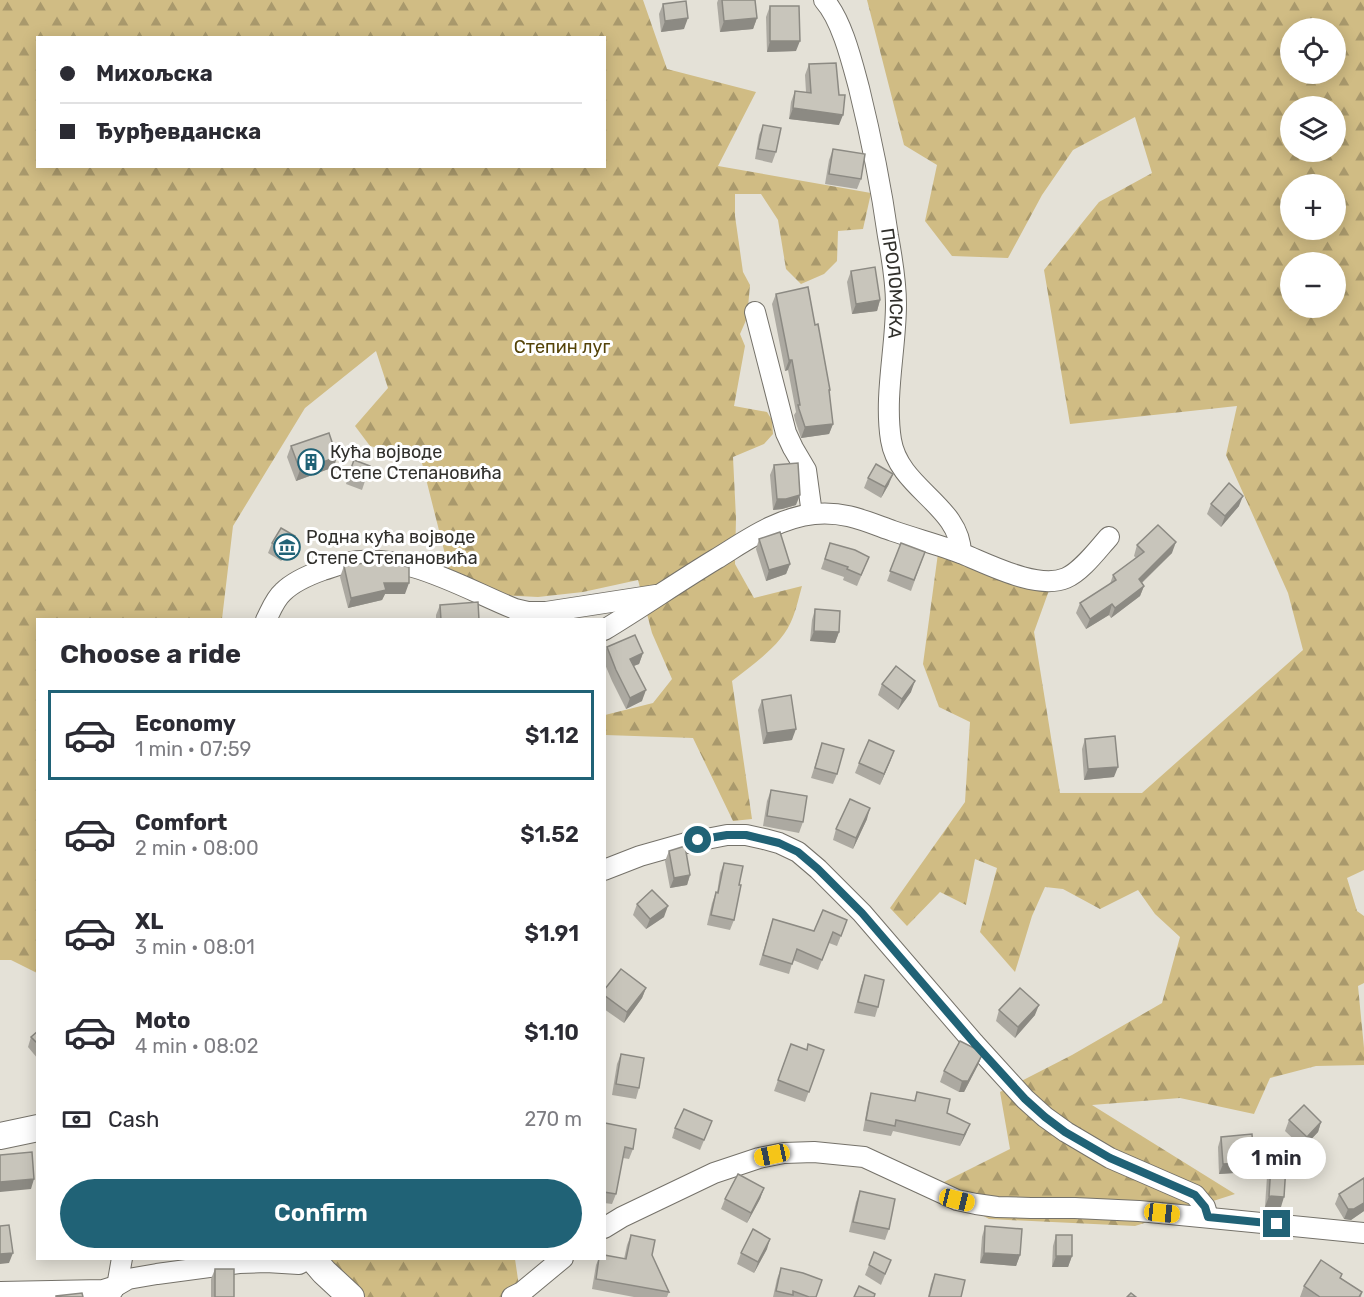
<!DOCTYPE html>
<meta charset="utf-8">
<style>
body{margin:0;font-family:Rubik,sans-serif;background:#f2f2f3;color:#2b2b33;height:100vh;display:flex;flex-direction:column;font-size:22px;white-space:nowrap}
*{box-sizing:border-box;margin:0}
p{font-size:20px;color:#7c7c81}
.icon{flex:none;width:33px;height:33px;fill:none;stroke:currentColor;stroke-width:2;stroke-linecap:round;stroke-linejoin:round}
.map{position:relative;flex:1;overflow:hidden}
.panel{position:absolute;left:36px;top:618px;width:570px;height:642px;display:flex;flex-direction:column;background:#fff;border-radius:0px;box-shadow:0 3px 15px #0003}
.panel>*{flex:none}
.top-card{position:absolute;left:36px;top:36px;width:570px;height:132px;border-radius:0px;box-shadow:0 3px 15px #0003;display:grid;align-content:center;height:132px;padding:0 24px;background:#fff}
.fabs{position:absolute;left:1280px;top:18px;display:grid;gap:12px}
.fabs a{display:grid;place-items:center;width:66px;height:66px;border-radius:50%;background:#fff;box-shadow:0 3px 15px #0003;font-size:30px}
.end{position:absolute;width:27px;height:27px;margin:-14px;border:8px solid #206276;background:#fff;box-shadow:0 0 0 3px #fff}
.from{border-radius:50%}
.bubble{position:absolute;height:42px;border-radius:21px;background:#fff;box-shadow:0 3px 15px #0003;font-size:20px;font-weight:600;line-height:42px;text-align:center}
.car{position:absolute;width:18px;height:36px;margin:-18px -9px;border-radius:8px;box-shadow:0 0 4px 2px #0007;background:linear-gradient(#f5c518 24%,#345 0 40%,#f5c518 0 76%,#345 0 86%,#f5c518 0)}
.top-card b{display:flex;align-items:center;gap:21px;height:57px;font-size:22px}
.top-card b+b{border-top:2px solid #e1e1e2}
.top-card i{width:15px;height:15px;background:#2b2b33}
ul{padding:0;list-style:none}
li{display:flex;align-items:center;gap:18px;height:90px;margin:0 12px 9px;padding:0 12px;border:3px solid transparent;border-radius:0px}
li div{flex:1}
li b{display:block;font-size:22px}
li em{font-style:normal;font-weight:600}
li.selected{border-color:#206276}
li>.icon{width:54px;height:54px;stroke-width:1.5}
h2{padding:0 24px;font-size:27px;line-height:72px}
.pay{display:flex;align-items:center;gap:15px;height:66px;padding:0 24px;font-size:22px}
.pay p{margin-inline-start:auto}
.button{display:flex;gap:12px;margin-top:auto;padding:12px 24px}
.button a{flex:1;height:69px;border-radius:36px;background:#206276;color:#fff;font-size:24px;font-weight:600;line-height:69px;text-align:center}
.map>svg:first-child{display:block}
.forest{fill:url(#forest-firs);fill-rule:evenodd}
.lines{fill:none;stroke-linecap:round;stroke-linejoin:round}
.minor-casing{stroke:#75726a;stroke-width:22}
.tertiary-casing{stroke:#75726a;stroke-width:28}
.minor{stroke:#fff;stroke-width:20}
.tertiary{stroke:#fff;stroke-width:26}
.wall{fill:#aca9a1}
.shaded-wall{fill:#8c8a83}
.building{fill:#c8c5bb;stroke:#8c8a83;stroke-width:1.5}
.route{stroke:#206276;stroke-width:8}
.labels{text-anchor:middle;stroke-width:6;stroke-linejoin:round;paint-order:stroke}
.street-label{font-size:18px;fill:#31302c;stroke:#fff}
.park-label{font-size:18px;fill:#544308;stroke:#fff}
.poi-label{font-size:18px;fill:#31302c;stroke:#fff;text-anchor:start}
</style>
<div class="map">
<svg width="1364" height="1297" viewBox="0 0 1364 1297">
<defs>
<pattern id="forest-firs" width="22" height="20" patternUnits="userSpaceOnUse" patternTransform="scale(1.5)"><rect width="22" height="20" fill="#d0bc84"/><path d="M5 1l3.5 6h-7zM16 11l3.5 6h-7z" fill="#a9996c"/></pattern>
</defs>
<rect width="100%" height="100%" fill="#e4e1d7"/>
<g class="forest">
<path d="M0,0h643l24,69 89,23 -38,74 153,27 -8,36 -25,2 -1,30 -13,13 -23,10 -15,-15 -8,-49 -17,-26h-26v22l8,56 7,13 -3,33 -7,16 5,12 -11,60 33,6 5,8 1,14 -9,10 -31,13 3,61 -1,46 19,34 48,-12c-3,10 -5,21 -9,31 -10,28 -39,46 -61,64l20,138 -19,2 -40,-83 -88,-3v-20l48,-12 19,-24 -20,-46 -14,-53 -55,12 -45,5 -60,-3 -26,-12 -31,-123 -51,-13 -15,-20 33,-38 -12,-37 -71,57 -72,118 -11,93 -184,1 -1,353 -26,-13h-11zM38,38h566v128h-566z"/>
<path d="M867,0h497v870l-17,8 10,33 7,5v67l-6,3 6,62v17l-48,1 -46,12 -16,36 -74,-16 -88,7 143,89 -100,32 -146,-7 -57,-31 78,-39 -10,-57 72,-37 90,-52 18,-66 -25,-23 -17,-24 -38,19 -37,-20 -18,-2 -13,29 -17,56 -35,-40 17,-64 -22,-9 -9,46 -26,-13 -33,34 -17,-18 75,-106 5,-80 -31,-15 -16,-43 16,-118 113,36 -18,50 26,161h82l161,-143 -15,-57 -62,-138 11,-49 -167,18 -26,-154 55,-68 53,-29 -17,-56 -62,33 -31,45 -34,63 -56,-2 -27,-35 12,-56 -33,-20zM1290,28h45v46h-45zM1290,106h45v46h-45zM1290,184h45v46h-45zM1290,262h45v46h-45z"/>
<path d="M324,1259h191l5,34 -8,4h-150z"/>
</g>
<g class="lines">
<g class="minor-casing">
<g id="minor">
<path id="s1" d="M824,0c18,20 28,62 35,88 12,49 22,98 29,148 4,22 8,45 8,68 0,44 -12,92 -5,136 8,49 69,65 70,113"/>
<path d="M755,312l31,121 7,15 13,22 6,44"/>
<path d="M266,620c5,-10 9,-21 17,-28 10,-10 26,-17 40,-22 7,-2 14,-5 22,-7 58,-13 118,25 170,46l13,3h18l110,-17"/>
<path d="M604,630c38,-23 74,-48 112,-71 31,-19 61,-41 98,-45 31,-3 51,7 79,17 23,8 47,14 70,23 27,11 75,36 103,24 16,-7 32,-29 43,-41"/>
<path d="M604,870l36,-14 46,-13 41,-8h19l18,4 15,4 19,9 20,17 44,44 112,130 51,56 20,18 21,15 44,26 85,37 10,12 3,10"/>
<path d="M604,1228l18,-11 92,-44 45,-15 25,-5 30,-1 50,5 93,43 19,4 21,3 34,1h44l64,3 225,22"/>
<path d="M113,1290l5,-9 4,-23"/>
<path d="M0,1292l103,-2 13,-4 12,-7 29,-5 82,-11 27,-1 33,2 10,-6"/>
<path d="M512,1297l10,-5 41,-34"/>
</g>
</g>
<g class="tertiary-casing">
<g id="tertiary">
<path d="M0,1136l38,-8"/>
<path d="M312,1258l12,14 27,25"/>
</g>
</g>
<use href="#minor" class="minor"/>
<use href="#tertiary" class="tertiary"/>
</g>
<g class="wall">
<path d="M718,0h37l2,18 -4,11 -33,3 -3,-29z"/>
<path d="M663,4l21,25 -23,3 -2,-18z"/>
<path d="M770,6l26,45 -29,1 -1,-35z"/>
<path d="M809,64l30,61 -50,-6 2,-17 4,-11 11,1 -1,-17z"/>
<path d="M763,125l13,27 -4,11 -17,-4 4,-24z"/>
<path d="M833,149l28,30 -4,10 -32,-5 4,-24z"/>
<path d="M851,271l29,29 -3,11 -25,3 -5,-32z"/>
<path d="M776,294l39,31 15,65 -1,3 4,31 -4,10 -28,4 -6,-18 -1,-5 2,-3 -8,-42 -3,1 -13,-67z"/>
<path d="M291,446l43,21 -38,14 -9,-24z"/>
<path d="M354,460l16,6 -8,24 -16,-6z"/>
<path d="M774,465l22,40 -14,4 -9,1 -3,-35z"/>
<path d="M868,478l21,6 -8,14 -17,-10z"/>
<path d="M1211,504l28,2 -18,21 -14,-13z"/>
<path d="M295,536l-4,11 -10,14 -13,-8 4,-10z"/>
<path d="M759,539l31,25 -4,10 -20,7 -10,-32z"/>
<path d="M830,543l35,24 -8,19 -14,-6 1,-3 -23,-8z"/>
<path d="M901,543l24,9 -14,39 -24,-10z"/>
<path d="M1137,545l35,8 -30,30 2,3 -4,10 -29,22 -2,-3 -23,14 -10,-16 4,-10 30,-19 3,-9 23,-17 -2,-2z"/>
<path d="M380,564l25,30h-20l-3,6 -34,8 -8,-31 4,-11z"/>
<path d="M440,605l39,15h-43v-5z"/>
<path d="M815,609l24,23 -4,11 -25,-2 2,-21z"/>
<path d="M607,647l36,6 -4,11 -6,2 9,35 -16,8 -14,-28 -8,-19v-9z"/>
<path d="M882,684l29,8 -13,18 -20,-15z"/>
<path d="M762,700l30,40 -29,4 -5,-34z"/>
<path d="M1085,739l29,38 -30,3 -2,-31z"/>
<path d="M822,743l15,31 -4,10 -22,-6z"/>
<path d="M894,751l-14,34 -25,-12 4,-10z"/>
<path d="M771,790l32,32 -4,11 -36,-7 4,-25z"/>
<path d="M867,819l-14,30 -20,-9 3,-11z"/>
<path d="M669,851l21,24 -3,10 -17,3 -5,-27z"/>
<path d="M724,863l10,57 -4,10 -23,-5 5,-22 4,-11 1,1 3,-20z"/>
<path d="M637,904l27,13 -18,12 -13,-14z"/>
<path d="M773,919l41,12 33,-11 -10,26 -8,-3 -11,27 -25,-10 -4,14 -30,-9z"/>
<path d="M865,975l13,32 -3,10 -21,-4 7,-27z"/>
<path d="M646,988l-4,10 -18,25 -20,-14v-19z"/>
<path d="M999,1010l36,5 -20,23 -19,-17z"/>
<path d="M38,1031v28l-10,-12 3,-10z"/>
<path d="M791,1044l16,6h17l-19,52 -31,-11z"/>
<path d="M621,1054l18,34 -3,11 -24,-4 5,-31z"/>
<path d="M982,1055l-4,10 -14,27h-5l-19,-10 4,-11z"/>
<path d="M917,1092l30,21 23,11 -10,22 -67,-15 -2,5 -28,-5 5,-28 3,-10 43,8z"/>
<path d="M1289,1120l32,2 -3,10 -15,16 -18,-17z"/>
<path d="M712,1121l-12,29 -28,-12 3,-10z"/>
<path d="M605,1123l28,26 -4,10 -6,-1 -7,36 -4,10 -8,-1z"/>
<path d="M1221,1137l29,35 -31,2 -1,-27z"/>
<path d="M1271,1165l10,42h-16l2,-31z"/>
<path d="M1364,1178v33l-13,9 -7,-1 -9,-15 4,-10z"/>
<path d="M764,1188l-4,11 -13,24 -26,-14 4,-10z"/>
<path d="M860,1191l29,38 -4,11 -36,-8 7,-30z"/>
<path d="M985,1226l35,29 -4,11 -36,-3 2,-26z"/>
<path d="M631,1235l21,20 17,37 -2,5h-33l-42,-8 4,-24 3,-7 25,1 3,-14z"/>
<path d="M1056,1235l16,21 -4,11h-16l1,-21z"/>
<path d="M767,1249l-13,24 -17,-9 4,-11z"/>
<path d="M891,1260l-10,25 -16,-10 4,-10z"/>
<path d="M781,1268l35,29h-43l4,-18z"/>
<path d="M215,1269l19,28h-23v-18z"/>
<path d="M935,1274l26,23h-33l3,-13z"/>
<path d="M1342,1274l-1,4 21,14 -1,5h-61l4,-11z"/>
</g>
<g class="shaded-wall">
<path d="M688,18l-4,11 -23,3 4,-11z"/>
<path d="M757,18l-4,11 -33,3 4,-11z"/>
<path d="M770,41h30l-4,10 -29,1z"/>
<path d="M793,108l50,7 -4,10 -50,-6z"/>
<path d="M880,300l-3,11 -25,3 4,-10z"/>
<path d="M789,360h3l-4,10 -3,1z"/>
<path d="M833,424l-4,10 -28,4 4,-11z"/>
<path d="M337,457l-3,10 -38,14 4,-11z"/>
<path d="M893,474l-4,10 -8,14 4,-11z"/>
<path d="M800,495l-4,10 -14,4 -9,1 4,-11z"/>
<path d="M1243,496l-4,10 -18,21 4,-11z"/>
<path d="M295,536l-4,11 -10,14 4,-10z"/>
<path d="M1176,542l-4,11 -37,36 4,-10z"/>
<path d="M790,564l-4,10 -20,7 3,-11z"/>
<path d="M384,583h25l-4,11h-20l-3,6 -34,8 3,-10z"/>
<path d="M1144,586l-4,10 -29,22 4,-10z"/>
<path d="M1112,604l-3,11 -23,14 4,-10z"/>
<path d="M814,631l25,1 -4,11 -25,-2z"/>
<path d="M643,653l-4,11 -13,5 4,-10z"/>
<path d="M915,681l-4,11 -13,18 4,-11z"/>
<path d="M646,690l-4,11 -16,8 4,-11z"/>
<path d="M796,729l-4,11 -29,4 4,-11z"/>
<path d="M894,751l-4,11 -10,23 4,-11z"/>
<path d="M1118,767l-4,10 -30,3 4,-11z"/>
<path d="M870,808l-3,11 -14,30 3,-11z"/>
<path d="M690,875l-3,10 -17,3 4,-10z"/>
<path d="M668,906l-4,11 -18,12 4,-10z"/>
<path d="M646,988l-4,10 -18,25 3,-11z"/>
<path d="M1039,1005l-4,10 -20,23 3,-11z"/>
<path d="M982,1055l-4,10 -14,27h-5l3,-11z"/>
<path d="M1321,1122l-3,10 -15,16 4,-11z"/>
<path d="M970,1124l-4,10 -6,12 4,-11z"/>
<path d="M1254,1162l-4,10 -31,2 4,-10z"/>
<path d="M34,1179l-3,10 -31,3v-10z"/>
<path d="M764,1188l-4,11 -13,24 4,-10z"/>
<path d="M1269,1196l15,1 -3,10h-16z"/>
<path d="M1364,1203v8l-13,9 -7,-1 4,-10z"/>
<path d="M770,1239l-3,10 -13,24 4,-11z"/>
<path d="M13,1253l-4,10 -9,1v-10z"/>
<path d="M984,1253l36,2 -4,11 -36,-3z"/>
<path d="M1056,1256h16l-4,11h-16z"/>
</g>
<g class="building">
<path d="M722,0h33l2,18 -33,3z"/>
<path d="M686,1l2,17 -23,3 -2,-17z"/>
<path d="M770,6h29l1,35h-30z"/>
<path d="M836,63l3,32h6l-2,20 -50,-7 2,-17 16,2 -2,-29z"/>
<path d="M763,125l18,3 -5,24 -18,-3z"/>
<path d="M833,149l32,5 -4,25 -32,-5z"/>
<path d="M875,267l5,33 -24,4 -5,-33z"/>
<path d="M808,287l7,38 3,-1 12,66h-1l4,34 -28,3 -6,-18 -1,-4h2l-8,-45h-3l-13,-66z"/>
<path d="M329,433l8,24 -37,13 -9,-24z"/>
<path d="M354,460l16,6 -4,13 -17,-5z"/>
<path d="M798,463l2,32 -14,4h-9l-3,-34z"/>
<path d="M876,464l17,10 -8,13 -17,-9z"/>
<path d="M1229,483l14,13 -18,20 -14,-12z"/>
<path d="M1158,525l18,17 -37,37 5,7 -29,22 -3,-4 -22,15 -10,-16 36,-23 -3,-5 31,-23 -7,-7z"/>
<path d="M281,528l14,8 -10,15 -13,-8z"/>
<path d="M780,532l10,32 -21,6 -10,-31z"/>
<path d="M830,543l25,7 14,7 -8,18 -14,-6 1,-2 -23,-8z"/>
<path d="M901,543l24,9 -11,28 -24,-9z"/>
<path d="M371,562h8l1,2h14l15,3v16h-25l2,7 -35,8 -7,-32z"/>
<path d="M478,602l1,18h-38l-1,-15z"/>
<path d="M815,609l25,2 -1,21 -25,-1z"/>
<path d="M635,635l8,18 -13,6 16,31 -16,8 -14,-28 -9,-23z"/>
<path d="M896,666l19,15 -13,18 -20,-15z"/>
<path d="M791,695l5,34 -29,4 -5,-33z"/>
<path d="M1115,736l3,31 -30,2 -3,-30z"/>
<path d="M869,740l25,11 -10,23 -25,-11z"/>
<path d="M822,743l22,6 -7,25 -22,-6z"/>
<path d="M771,790l36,6 -4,26 -36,-6z"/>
<path d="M850,799l20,9 -14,30 -20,-9z"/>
<path d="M685,846l5,29 -16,3 -5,-27z"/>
<path d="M724,863l19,3 -4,19h2l-7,35 -23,-5 5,-23 2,1z"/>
<path d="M652,890l16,16 -18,13 -13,-15z"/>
<path d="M823,910l24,10 -6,16 -8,-4 -11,28 -25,-11 -5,15 -29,-9 10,-36 41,12z"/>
<path d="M621,969l25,19 -19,24 -23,-17v-5z"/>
<path d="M865,975l19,5 -6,27 -20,-5z"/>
<path d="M1020,988l19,17 -21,22 -19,-17z"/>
<path d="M38,1031v13l-7,-7z"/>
<path d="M960,1041l18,9 4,5 -14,26h-6l-18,-10z"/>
<path d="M791,1044l16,6 1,-6 16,6 -15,42 -31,-12z"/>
<path d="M621,1054l23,4 -5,30 -23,-4z"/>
<path d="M917,1092l33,7 -3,14 23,11 -6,11 -68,-15 -1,6 -29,-6 5,-27 44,8z"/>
<path d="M1304,1105l17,17 -14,15 -18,-17z"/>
<path d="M684,1109l28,12 -8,19 -29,-12z"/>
<path d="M605,1123l31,6 -3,20 -8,-2 -9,47 -12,-2z"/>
<path d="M1252,1134l2,28 -31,2 -2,-27z"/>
<path d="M32,1152l2,27 -34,3v-27z"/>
<path d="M1271,1165l15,1 -2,31 -15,-1z"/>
<path d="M738,1174l26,14 -13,25 -26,-14z"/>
<path d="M1364,1178v25l-10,6h-6l-9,-15z"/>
<path d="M860,1191l35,8 -6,30 -36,-7z"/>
<path d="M9,1225l4,28 -13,1v-28z"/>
<path d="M985,1226l37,3 -2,26 -36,-2z"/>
<path d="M753,1229l17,10 -12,23 -17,-9z"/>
<path d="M631,1235l24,5 -3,15 17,37 -73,-13 3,-21h5v-3l22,4z"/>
<rect x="1056" y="1235" width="16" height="21"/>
<path d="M874,1252l17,8 -6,14 -16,-9z"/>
<path d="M1321,1260l21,14 -2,4 22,14 -3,5h-39l-16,-11z"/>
<path d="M781,1268l22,5 19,7 -6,17h-7l-16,-6v4l-17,-4z"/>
<rect x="215" y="1269" width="19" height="28"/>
<path d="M935,1274l30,6 -4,17h-32z"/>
<path d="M859,1286l16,8 -1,3h-20z"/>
<path d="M82,1293l1,4h-27v-1z"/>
<path d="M1131,1293l5,4h-9z"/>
</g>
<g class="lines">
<path class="route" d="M698,840l29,-5h19l33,8 19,9 20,17 44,44 112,130 51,56 20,18 20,15 45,26 85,37 10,12 3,10 69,7"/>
</g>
<defs>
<g id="building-ring" transform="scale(1.35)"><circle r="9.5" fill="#fff" stroke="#206276" stroke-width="1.5"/><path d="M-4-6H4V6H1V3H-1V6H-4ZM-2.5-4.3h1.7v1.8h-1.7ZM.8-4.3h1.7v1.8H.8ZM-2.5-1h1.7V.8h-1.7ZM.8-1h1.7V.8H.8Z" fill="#206276"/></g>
<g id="museum-ring" transform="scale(1.35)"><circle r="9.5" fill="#fff" stroke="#206276" stroke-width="1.5"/><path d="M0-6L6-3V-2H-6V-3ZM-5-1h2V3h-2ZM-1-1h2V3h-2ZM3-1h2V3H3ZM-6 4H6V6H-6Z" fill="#206276"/></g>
</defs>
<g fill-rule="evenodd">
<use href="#building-ring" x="311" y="462"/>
<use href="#museum-ring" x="287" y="547"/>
</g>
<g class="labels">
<g class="street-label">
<text dy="6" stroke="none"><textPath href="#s1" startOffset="294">ПРОЛОМСКА</textPath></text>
</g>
<g class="park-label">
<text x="562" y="353">Степин луг</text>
</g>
<g class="poi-label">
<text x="330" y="458">Кућа војводе<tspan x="330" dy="21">Степе Степановића</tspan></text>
<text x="306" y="543">Родна кућа војводе<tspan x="306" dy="21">Степе Степановића</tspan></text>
</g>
</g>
</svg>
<div class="fabs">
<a><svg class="icon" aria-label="locate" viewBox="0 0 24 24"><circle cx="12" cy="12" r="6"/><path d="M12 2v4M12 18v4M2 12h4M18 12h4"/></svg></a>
<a><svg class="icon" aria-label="layers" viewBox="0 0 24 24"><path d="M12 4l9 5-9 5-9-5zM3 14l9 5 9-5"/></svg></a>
<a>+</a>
<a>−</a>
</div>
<i class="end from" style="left:698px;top:840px"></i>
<i class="end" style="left:1277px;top:1224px"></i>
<div class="bubble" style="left:1227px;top:1137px;width:99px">1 min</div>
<i class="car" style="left:772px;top:1155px;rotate:258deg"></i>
<i class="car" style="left:957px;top:1200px;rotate:104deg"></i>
<i class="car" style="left:1162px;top:1213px;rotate:96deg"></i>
<div class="top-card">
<b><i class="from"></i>Михољска</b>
<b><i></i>Ђурђевданска</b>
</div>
<section class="panel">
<h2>Choose a ride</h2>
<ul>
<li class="selected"><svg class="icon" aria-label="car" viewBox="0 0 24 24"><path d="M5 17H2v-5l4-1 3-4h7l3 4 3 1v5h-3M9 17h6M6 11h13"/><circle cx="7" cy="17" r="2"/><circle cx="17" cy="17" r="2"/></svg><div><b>Economy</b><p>1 min · 07:59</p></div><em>$1.12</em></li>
<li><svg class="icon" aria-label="car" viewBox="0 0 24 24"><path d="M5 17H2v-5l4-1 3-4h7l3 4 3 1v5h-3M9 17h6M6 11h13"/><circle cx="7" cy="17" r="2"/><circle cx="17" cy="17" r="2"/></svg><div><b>Comfort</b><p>2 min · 08:00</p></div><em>$1.52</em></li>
<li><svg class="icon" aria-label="car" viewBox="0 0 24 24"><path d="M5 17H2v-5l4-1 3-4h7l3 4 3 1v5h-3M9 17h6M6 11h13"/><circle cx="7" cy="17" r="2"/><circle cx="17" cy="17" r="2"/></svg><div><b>XL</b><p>3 min · 08:01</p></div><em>$1.91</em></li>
<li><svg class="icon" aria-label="car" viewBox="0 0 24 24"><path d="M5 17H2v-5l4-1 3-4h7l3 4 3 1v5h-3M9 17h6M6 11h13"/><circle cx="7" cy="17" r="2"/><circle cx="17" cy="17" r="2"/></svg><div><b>Moto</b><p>4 min · 08:02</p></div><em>$1.10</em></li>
</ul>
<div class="pay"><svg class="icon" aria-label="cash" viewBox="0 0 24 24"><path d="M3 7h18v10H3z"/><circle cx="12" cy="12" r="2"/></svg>Cash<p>270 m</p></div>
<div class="button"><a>Confirm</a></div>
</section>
</div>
